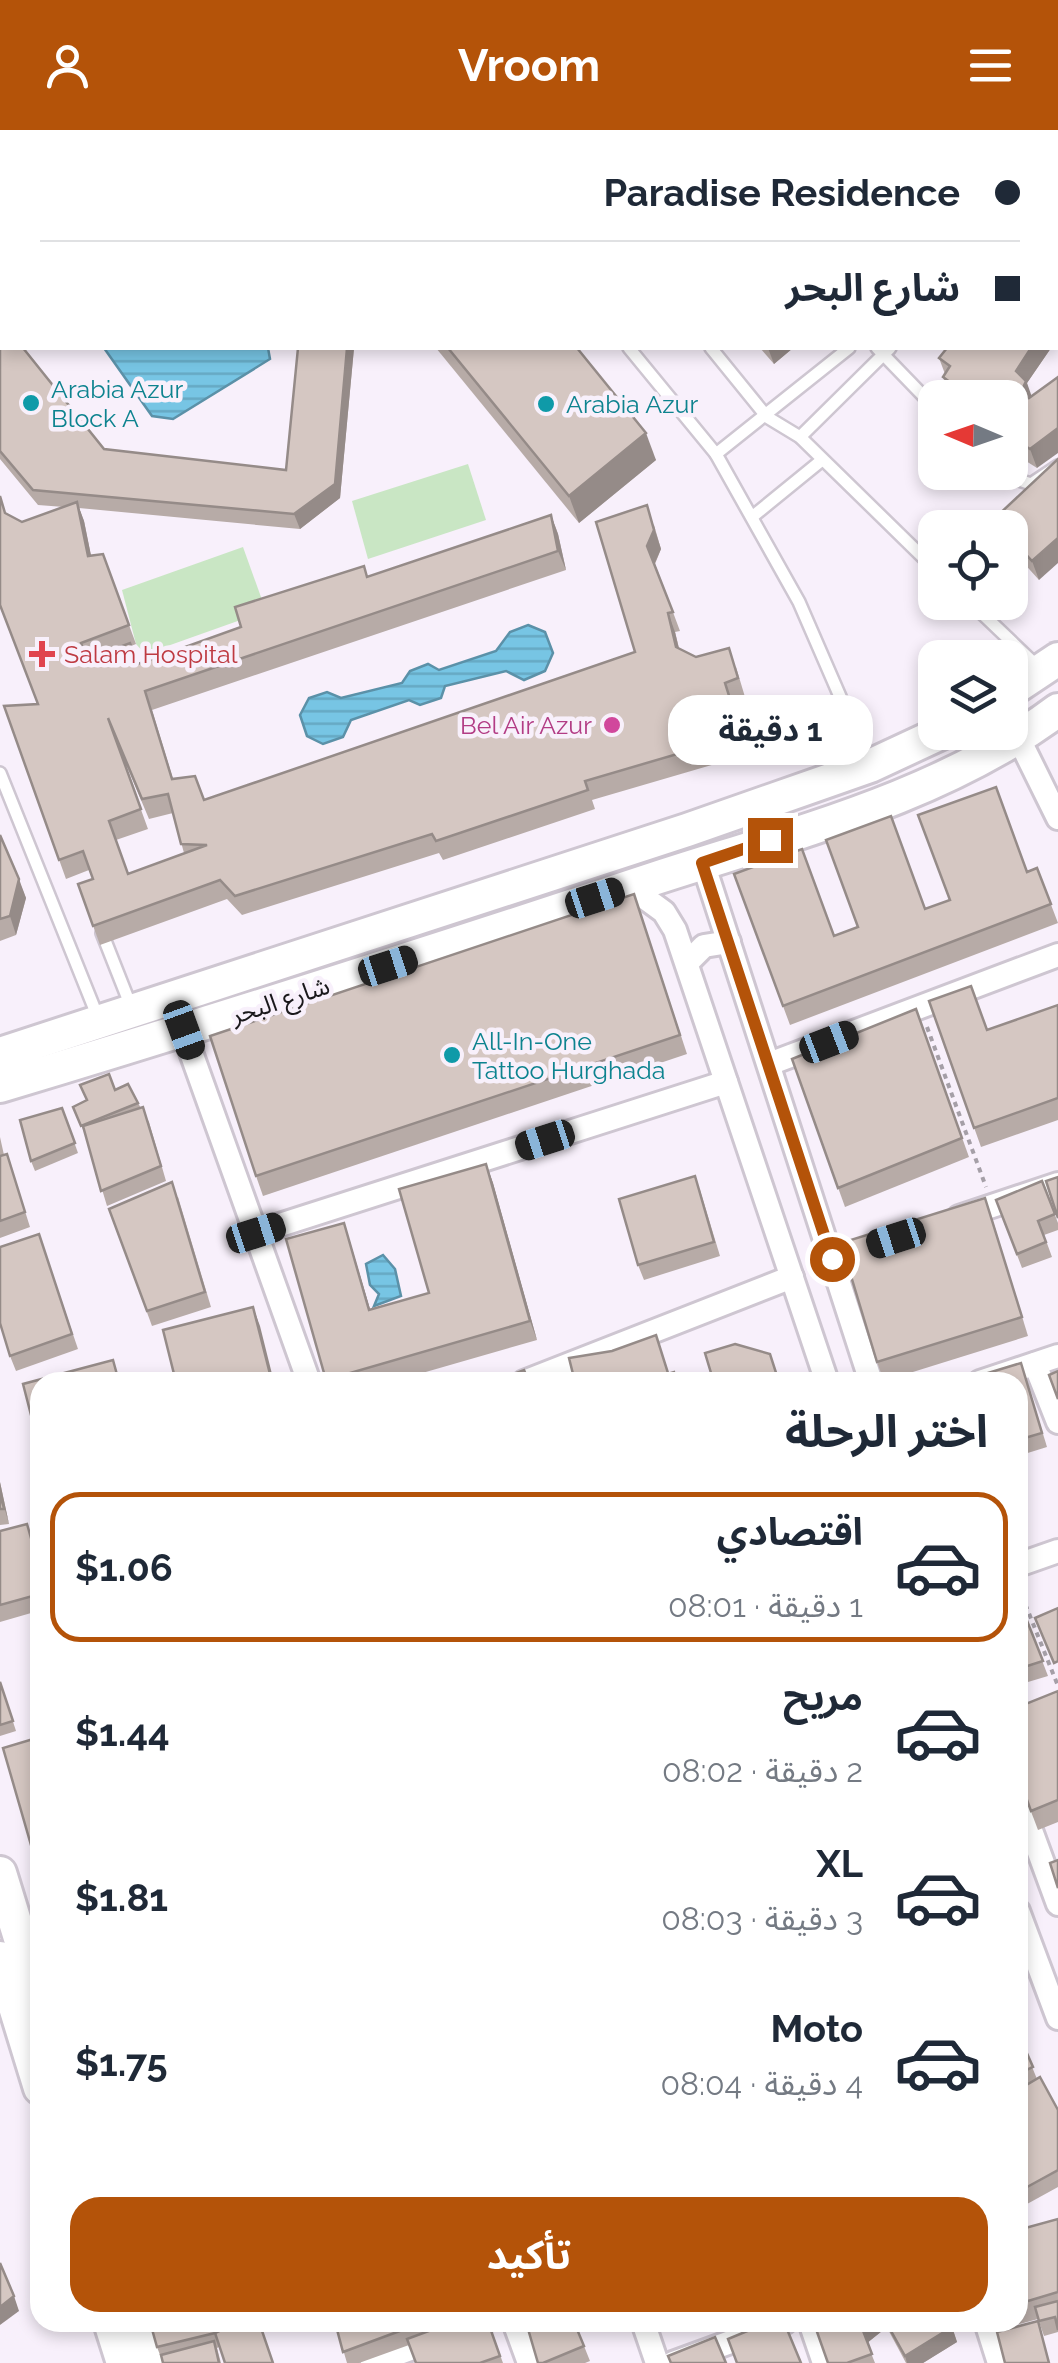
<!DOCTYPE html>
<html lang="ar">
<meta charset="utf-8">
<style>
body{margin:0;font-family:Raleway,"Noto Sans Arabic",sans-serif;background:#f2f2f3;color:#1f2937;direction:rtl;height:100vh;display:flex;flex-direction:column;font-size:38px;white-space:nowrap}
*{box-sizing:border-box;margin:0}
p{font-size:32px;color:#747a83}
.icon{flex:none;width:55px;height:55px;fill:none;stroke:currentColor;stroke-width:2;stroke-linecap:round;stroke-linejoin:round}
.map{position:relative;flex:1;overflow:hidden;direction:ltr}
.panel{position:absolute;left:30px;top:1242px;width:998px;height:960px;display:flex;flex-direction:column;background:#fff;border-radius:30px;box-shadow:0 5px 15px #0003;direction:rtl}
.panel>*{flex:none}
.banner{position:absolute;left:0px;top:0px;width:1060px;height:220px;box-shadow:0 5px 15px #0003;direction:rtl;display:grid;align-content:center;height:220px;padding:0 40px;background:#fff}
.needle{width:65px;rotate:272deg}
.fabs{position:absolute;left:918px;top:250px;display:grid;gap:20px}
.fabs a{display:grid;place-items:center;width:110px;height:110px;border-radius:20px;background:#fff;box-shadow:0 5px 15px #0003;font-size:50px}
.end{position:absolute;width:45px;height:45px;margin:-22px;border:12px solid #b45309;background:#fff;box-shadow:0 0 0 5px #fff}
.from{border-radius:50%}
.bubble{position:absolute;height:70px;border-radius:30px;background:#fff;box-shadow:0 5px 15px #0003;font-size:32px;font-weight:700;line-height:70px;text-align:center;direction:rtl}
.car{position:absolute;width:30px;height:60px;margin:-30px -15px;border-radius:12px;box-shadow:0 0 8px 2px #0007;background:linear-gradient(#222 24%,#8ab4d8 0 40%,#222 0 76%,#8ab4d8 0 86%,#222 0)}
.banner b{display:flex;align-items:center;gap:35px;height:95px;font-size:38px}
.banner b+b{border-top:2px solid #e0e1e3}
.banner i{width:25px;height:25px;background:#1f2937}
ul{padding:0;list-style:none}
li{display:flex;align-items:center;gap:30px;height:150px;margin:0 20px 15px;padding:0 20px;border:5px solid transparent;border-radius:30px}
li div{flex:1}
li b{display:block;font-size:38px}
li em{font-style:normal;font-weight:700}
li.selected{border-color:#b45309}
li>.icon{width:90px;height:90px;stroke-width:1.5}
h2{padding:0 40px;font-size:45px;line-height:120px}
.primary-button{display:flex;gap:20px;margin-top:auto;padding:20px 40px}
.primary-button a{flex:1;height:115px;border-radius:30px;background:#b45309;color:#fff;font-size:40px;font-weight:700;line-height:115px;text-align:center}
header{display:flex;justify-content:space-between;align-items:center;height:130px;padding:0 40px;background:#b45309;color:#fff;font-size:45px;font-weight:700}
.map>svg:first-child{display:block}
.green{fill:#c9e6c4}
.water{fill:url(#water-rules);stroke:#5b91a8;stroke-width:2.5}
.lines{fill:none;stroke-linecap:round;stroke-linejoin:round}
.lane-casing{stroke:#cec6d1;stroke-width:16}
.street-casing{stroke:#cec6d1;stroke-width:28}
.secondary-casing{stroke:#cec6d1;stroke-width:38}
.path{stroke:#a59fa7;stroke-width:4;stroke-dasharray:5 5;stroke-linecap:butt}
.lane{stroke:#fff;stroke-width:11}
.street{stroke:#fff;stroke-width:22}
.secondary{stroke:#fff;stroke-width:32}
.wall{fill:#b7aba7;fill-rule:evenodd}
.shaded-wall{fill:#958b88}
.building{fill:#d5c7c2;stroke:#958b88;stroke-width:2.5;fill-rule:evenodd}
.route{stroke:#b45309;stroke-width:12}
.culture-dot{fill:#0f9aa8;stroke:#f8f0fb;stroke-width:4}
.health-dot{fill:#e0444e;stroke:#f8f0fb;stroke-width:4}
.hotel-dot{fill:#d1479c;stroke:#f8f0fb;stroke-width:4}
.labels{text-anchor:middle;stroke-width:9;stroke-linejoin:round;paint-order:stroke}
.culture-label{font-size:25px;fill:#0d838f;stroke:#f8f0fb;text-anchor:start}
.health-label{font-size:25px;fill:#be3a42;stroke:#f8f0fb;text-anchor:start}
.hotel-label{font-size:25px;fill:#b23c85;stroke:#f8f0fb;text-anchor:end}
.street-label{font-size:25px;fill:#1a181b;stroke:#f8f0fb}
</style>
<header><svg class="icon" aria-label="menu" viewBox="0 0 24 24"><path d="M4 6h16M4 12h16M4 18h16"/></svg>Vroom<svg class="icon" aria-label="person" viewBox="0 0 24 24"><circle cx="12" cy="8" r="4"/><path d="M4 21q1-7 8-7t8 7"/></svg></header>
<div class="map">
<svg width="1058" height="2233" viewBox="0 0 1058 2233">
<defs>
<pattern id="water-rules" width="6" height="5" patternUnits="userSpaceOnUse" patternTransform="scale(2.5)"><rect width="6" height="5" fill="#77c5e4"/><path d="M0 2.5h6" fill="none" stroke="#66a8c3"/></pattern>
</defs>
<rect width="100%" height="100%" fill="#f8f0fb"/>
<g class="green">
<path d="M468,334l18,56 -118,39 -16,-58z"/>
<path d="M243,417l23,64 -121,43 -9,-10 -14,-54z"/>
</g>
<g class="water">
<path d="M0,0h119l2,2h-119v71z"/>
<path d="M104,218h164l2,11 -97,60 -21,-3z"/>
<path d="M528,495l17,7 8,21 -8,18 -21,9 -18,-9 -61,15 -4,12 -21,7 -11,-5 -58,20 -8,17 -20,7 -16,-8 -7,-21 9,-17 18,-6 14,6 61,-15 8,-12 18,-7 11,6 57,-19 14,-19z"/>
<path d="M383,1125l12,14 6,27 -27,10 5,-12 -9,-9 -4,-21z"/>
</g>
<g class="lines">
<g class="lane-casing">
<g id="lane">
<path d="M964,2l1,-2"/>
<path d="M1019,2l1,-2"/>
<path d="M629,218l87,106 83,148 69,159"/>
<path d="M711,218l56,69 33,20 135,132"/>
<path d="M877,218l58,60"/>
<path d="M800,307l90,-89"/>
<path d="M716,324l133,-106"/>
<path d="M995,342l36,12 27,-18"/>
<path d="M752,387l70,-57"/>
<path d="M970,472l69,66"/>
<path d="M0,643l99,247"/>
<path d="M102,803l30,76"/>
</g>
</g>
<g class="street-casing">
<g id="street">
<path d="M1018,607l40,81"/>
<path d="M703,733l168,519"/>
<path d="M630,757l34,25 11,18 152,452"/>
<path d="M687,833l17,-17 25,-4"/>
<path d="M183,900l126,352"/>
<path d="M769,934l289,-109"/>
<path d="M959,1087l99,-33"/>
<path d="M255,1103l471,-151"/>
<path d="M1035,1234l23,58"/>
<path d="M524,1252l268,-105"/>
<path d="M980,1252l78,-26"/>
<path d="M1018,1435l40,-14"/>
<path d="M1018,1665l40,109"/>
<path d="M1018,1781l40,107"/>
<path d="M514,2192l15,41"/>
<path d="M643,2192l14,41"/>
<path d="M810,2192l14,41"/>
<path d="M986,2192l13,41"/>
<path d="M372,2233l112,-41"/>
<path d="M673,2233l112,-41"/>
</g>
</g>
<g class="secondary-casing">
<g id="secondary">
<path d="M1010,561l48,-32"/>
<path d="M0,924l687,-224 183,-64 73,-34"/>
<path d="M0,956c219,-66 438,-136 656,-208 135,-44 286,-81 402,-168"/>
<path d="M0,1743l40,130"/>
<path d="M0,1828l40,130"/>
<path d="M110,2192l13,41"/>
<path d="M142,2192l13,41"/>
</g>
</g>
<g class="path">
<path d="M310,0l2,2"/>
<path d="M332,2l2,-2"/>
<path d="M927,897l59,160"/>
<path d="M1018,1456l40,100"/>
</g>
<use href="#lane" class="lane"/>
<use href="#street" class="street"/>
<use href="#secondary" class="secondary"/>
</g>
<g class="wall">
<path d="M0,188l104,131 182,21 12,-122h56l-14,150 -40,31 -221,-21 5,13 7,35 12,-2 33,90 -5,2 7,18 103,-37 127,-50 183,-62 7,19 8,36 -414,140 21,69 31,21 431,-148 19,-127 7,24 -6,15 25,67 -5,1 4,16 17,9 40,10 9,30 -13,5 12,38 -5,17 -147,43 3,9 -152,51 -4,-7 -197,62 -15,-16 -127,46 -22,-61 15,-5 -4,-9 -23,9 -62,-173 33,-2 -31,-190 16,8 42,-15 -26,-2 -38,-46zM115,608l34,81 24,-6 11,40 -56,21 -12,-34 32,-11z"/>
<path d="M436,218h141l79,112 -77,63z"/>
<path d="M760,218h33l-19,16z"/>
<path d="M947,218h104l-24,35 10,85 -27,-17v-53l-62,-5 -5,-16 2,-3 -6,-16z"/>
<path d="M1058,329l-19,121 -29,-32v-20h-13l-3,-9z"/>
<path d="M0,705l26,63 -10,37 -16,6z"/>
<path d="M1037,738l21,55 -268,102 -56,-151 100,62 91,-27z"/>
<path d="M641,784l46,140 -424,142 -7,-20z"/>
<path d="M929,871l58,29 71,-25v115l-77,27z"/>
<path d="M916,879l53,148 -124,50 -53,-148z"/>
<path d="M80,955l58,18 11,19 17,59 -59,25 -21,-70 -13,-29 14,-7z"/>
<path d="M62,978l16,45 -43,18 -4,-10z"/>
<path d="M0,1007l4,18 3,-1 23,73 -30,11z"/>
<path d="M486,1034l7,19 44,157 -146,42h-64l-41,-143 64,3 20,68 59,-17z"/>
<path d="M1042,1051l16,42v7l-14,5 8,22 -30,11 -26,-68z"/>
<path d="M700,1060l20,66 -76,24 -6,-15z"/>
<path d="M178,1067l33,110 -59,19 -43,-117z"/>
<path d="M992,1088l36,118 -144,45 -7,-19z"/>
<path d="M39,1104l39,115 -62,22 -6,-15z"/>
<path d="M569,1228l100,16 9,8h-103z"/>
<path d="M1026,1248l21,69 -29,9v-74z"/>
<path d="M0,1352l9,42 -9,1z"/>
<path d="M27,1394l13,41v52l-2,-6 -38,11v-91z"/>
<path d="M1018,1468l30,78 -30,9z"/>
<path d="M0,1551l16,50 -16,5z"/>
<path d="M1058,1561v131l-20,8 -20,-53z"/>
<path d="M40,1607v133l-7,-18z"/>
<path d="M1018,1903l19,46 21,31v77l-40,22z"/>
<path d="M1058,2089v113l-14,4 -6,-17 -47,13 -3,-10h30v-92z"/>
<path d="M217,2192h48l-48,26 4,15h-58l-6,-16 59,-14 4,-2z"/>
<path d="M335,2192h105l1,5 47,-5 15,41h-87l-7,-18 -50,18h-12z"/>
<path d="M820,2192h59l3,9 -15,12 8,20h-47z"/>
<path d="M884,2192h64l4,5 5,15 -34,21h-17z"/>
<path d="M584,2216l6,15 -5,2h-47z"/>
</g>
<g class="shaded-wall">
<path d="M347,218h7l-14,150 -40,31 -6,-15z"/>
<path d="M768,218h25l-19,16z"/>
<path d="M1031,218h20l-24,35 6,17 -4,9 -13,-38z"/>
<path d="M1058,298v25l-21,15 -7,-19z"/>
<path d="M646,303l10,27 -77,63 -10,-27z"/>
<path d="M77,372l7,19 11,54 -7,-19z"/>
<path d="M647,375l14,44 -7,16 -7,-19z"/>
<path d="M551,385l7,19 8,36 -8,-19z"/>
<path d="M1058,408v25l-19,17 -7,-19z"/>
<path d="M668,483l7,19 8,34 -7,-19z"/>
<path d="M725,553l19,57 -5,17 -7,-19z"/>
<path d="M19,749l7,19 -10,37 -6,-19z"/>
<path d="M486,1034l7,19 44,157 -7,-19z"/>
<path d="M344,1093l6,19 26,87 -7,-19z"/>
<path d="M253,1177l7,19 14,56h-2z"/>
<path d="M0,1352l9,42 -9,-32z"/>
<path d="M14,2166l5,15 -19,14v-18z"/>
<path d="M869,2192h10l3,9 -15,12 -5,-15z"/>
<path d="M952,2197l5,15 -34,21h-16l-2,-7z"/>
</g>
<g class="building">
<path d="M183,0h107l2,2h-107z"/>
<path d="M516,0h207l2,2h-212z"/>
<path d="M752,0h24l2,2h-23z"/>
<path d="M815,0h42l-2,2h-42z"/>
<path d="M0,188l2,4v26h21l81,101 182,21 12,-122h49l-12,136 -41,30 -261,-24 -33,-39z"/>
<path d="M448,218h129l69,85 -77,63z"/>
<path d="M947,218h84l-15,23 10,10 -4,9 7,8 29,-21v51l-28,21 -20,-13v-38l-64,-1 8,-12 -11,-8 7,-11 -11,-8z"/>
<path d="M1058,329v79l-26,23 -22,-24v-9h-8l-8,-9z"/>
<path d="M0,366l5,17 17,9 55,-20 11,54 15,-2 26,71 -48,18 6,16 43,-16 8,21 103,-37 -6,-20 129,-41 3,11 184,-62 7,36 -413,140 27,88 23,-3 9,24 431,-148 -39,-130 51,-17 7,25 -7,16 26,66 -5,1 8,34 20,10 33,-9 9,30 -13,5 12,38 -5,17 -147,43 3,9 -152,51 -4,-7 -197,62 -15,-16 -127,46 -15,-42 15,-5 -10,-28 -24,9 -55,-154 34,-2 -38,-99zM108,588l34,81 26,-5 13,50 26,1 -79,29 -19,-53 32,-12z"/>
<path d="M996,657l31,85 10,-4 14,36 -268,102 -49,-132 68,-25 32,87 24,-9 -32,-87 65,-24 34,93 25,-9 -32,-85z"/>
<path d="M0,705l19,44 -9,37 -10,3z"/>
<path d="M634,764l46,141 -424,141 -46,-140z"/>
<path d="M971,856l16,44 71,-25v93l-84,30 -45,-127z"/>
<path d="M916,879l46,129 -124,50 -46,-129z"/>
<path d="M109,944l6,16 13,-6 10,19 -57,23 -8,-19 14,-7 -7,-15z"/>
<path d="M143,977l18,59 -60,25 -18,-65z"/>
<path d="M62,978l13,35 -44,18 -11,-41z"/>
<path d="M7,1024l18,58 -25,9v-65z"/>
<path d="M486,1034l44,157 -204,59 -40,-141 58,-16 25,87 60,-17 -30,-104z"/>
<path d="M695,1046l19,66 -76,23 -19,-66z"/>
<path d="M1058,1047v41l-12,-37z"/>
<path d="M1042,1051l13,33 -17,7 8,21 -29,12 -21,-54z"/>
<path d="M172,1052l33,110 -58,19 -38,-102z"/>
<path d="M985,1068l37,119 -145,45 -36,-119z"/>
<path d="M39,1104l33,100 -62,22 -10,-33v-76z"/>
<path d="M253,1177l19,75h-96l-13,-52z"/>
<path d="M656,1205l12,38 -42,9h-51l-6,-24 43,-7z"/>
<path d="M735,1214l35,10 9,28h-99l31,-9 -6,-20z"/>
<path d="M113,1230l6,22h-79v68l-17,-66z"/>
<path d="M1021,1233l21,70 -24,7v-58h-49l-1,-3z"/>
<path d="M524,1240l5,12h-37z"/>
<path d="M1058,1241v28l-9,-24z"/>
<path d="M674,1242l3,10h-36z"/>
<path d="M0,1362l4,17h-4z"/>
<path d="M27,1394l13,46v24l-40,11v-74z"/>
<path d="M1018,1468l25,63 -25,8z"/>
<path d="M1058,1478v53l-4,2 -19,-45z"/>
<path d="M0,1552l13,39 -13,4z"/>
<path d="M1058,1561v109l-27,11 -13,-36v-68z"/>
<path d="M40,1607v113l-7,2 -30,-104z"/>
<path d="M1058,1730v28l-8,-25z"/>
<path d="M40,1755v23l-7,-21z"/>
<path d="M1018,1903l15,34 -15,7z"/>
<path d="M1040,1947l18,33v60l-40,22v-34l3,6 -3,-8v-66z"/>
<path d="M1058,2089v73l-40,12v-74z"/>
<path d="M0,2133l14,33 -14,11z"/>
<path d="M1058,2171v29l-3,-13 -16,4 -4,-14z"/>
<path d="M1038,2191l11,42h-44l-8,-31z"/>
<path d="M150,2192h62l3,11 -58,14z"/>
<path d="M238,2192h21l14,41h-48l-10,-30z"/>
<path d="M335,2192h89l-81,30z"/>
<path d="M453,2192h35l12,34 -20,7h-64l-9,-24z"/>
<path d="M526,2192h48l10,24 -41,17h-5z"/>
<path d="M769,2192h15l17,41h-64l-9,-24z"/>
<path d="M820,2192h49l-7,6 10,26 -25,9h-19l-12,-34 6,-2z"/>
<path d="M886,2192h62l4,5 -47,29z"/>
<path d="M715,2207l11,26h-55l-3,-7z"/>
<path d="M214,2211l5,22h-56l-2,-8z"/>
</g>
<g class="lines">
<path class="route" d="M770,710l-68,23 130,396"/>
</g>
<g class="culture-dot">
<circle cx="31" cy="273" r="10"/>
<circle cx="546" cy="274" r="10"/>
<circle cx="452" cy="925" r="10"/>
</g>
<path class="health-dot" d="M37 509h10v10h10v10h-10v10h-10v-10h-10v-10h10z"/>
<circle class="hotel-dot" cx="612" cy="595" r="10"/>
<g class="labels">
<g class="culture-label">
<text x="51" y="268">Arabia Azur<tspan x="51" dy="29">Block A</tspan></text>
<text x="566" y="283">Arabia Azur</text>
<text x="472" y="920">All-In-One<tspan x="472" dy="29">Tattoo Hurghada</tspan></text>
</g>
<g class="health-label">
<text x="64" y="533">Salam Hospital</text>
</g>
<g class="hotel-label">
<text x="592" y="604">Bel Air Azur</text>
</g>
<g class="street-label">
<text transform="translate(280 870) rotate(-18)" y="9">شارع البحر</text>
</g>
</g>
</svg>
<div class="fabs">
<a><svg class="needle" viewBox="-14 -14 28 28"><path d="M0-13l5 13h-10z" fill="#e53935"/><path d="M0 13l5-13h-10z" fill="#747a83"/></svg></a>
<a><svg class="icon" aria-label="locate" viewBox="0 0 24 24"><circle cx="12" cy="12" r="6"/><path d="M12 2v4M12 18v4M2 12h4M18 12h4"/></svg></a>
<a><svg class="icon" aria-label="layers" viewBox="0 0 24 24"><path d="M12 4l9 5-9 5-9-5zM3 14l9 5 9-5"/></svg></a>
</div>
<i class="end from" style="left:832px;top:1129px"></i>
<i class="end" style="left:770px;top:710px"></i>
<div class="bubble" style="left:668px;top:565px;width:205px">1 دقيقة</div>
<i class="car" style="left:595px;top:768px;rotate:72deg"></i>
<i class="car" style="left:388px;top:836px;rotate:72deg"></i>
<i class="car" style="left:184px;top:900px;rotate:160deg"></i>
<i class="car" style="left:829px;top:912px;rotate:69deg"></i>
<i class="car" style="left:545px;top:1010px;rotate:252deg"></i>
<i class="car" style="left:256px;top:1103px;rotate:72deg"></i>
<i class="car" style="left:896px;top:1108px;rotate:252deg"></i>
<div class="banner">
<b><i class="from"></i>Paradise Residence</b>
<b><i></i>شارع البحر</b>
</div>
<section class="panel">
<h2>اختر الرحلة</h2>
<ul>
<li class="selected"><svg class="icon" aria-label="car" viewBox="0 0 24 24"><path d="M5 17H2v-5l4-1 3-4h7l3 4 3 1v5h-3M9 17h6M6 11h13"/><circle cx="7" cy="17" r="2"/><circle cx="17" cy="17" r="2"/></svg><div><b>اقتصادي</b><p>1 دقيقة · 08:01</p></div><em>$1.06</em></li>
<li><svg class="icon" aria-label="car" viewBox="0 0 24 24"><path d="M5 17H2v-5l4-1 3-4h7l3 4 3 1v5h-3M9 17h6M6 11h13"/><circle cx="7" cy="17" r="2"/><circle cx="17" cy="17" r="2"/></svg><div><b>مريح</b><p>2 دقيقة · 08:02</p></div><em>$1.44</em></li>
<li><svg class="icon" aria-label="car" viewBox="0 0 24 24"><path d="M5 17H2v-5l4-1 3-4h7l3 4 3 1v5h-3M9 17h6M6 11h13"/><circle cx="7" cy="17" r="2"/><circle cx="17" cy="17" r="2"/></svg><div><b>XL</b><p>3 دقيقة · 08:03</p></div><em>$1.81</em></li>
<li><svg class="icon" aria-label="car" viewBox="0 0 24 24"><path d="M5 17H2v-5l4-1 3-4h7l3 4 3 1v5h-3M9 17h6M6 11h13"/><circle cx="7" cy="17" r="2"/><circle cx="17" cy="17" r="2"/></svg><div><b>Moto</b><p>4 دقيقة · 08:04</p></div><em>$1.75</em></li>
</ul>
<div class="primary-button"><a>تأكيد</a></div>
</section>
</div>
